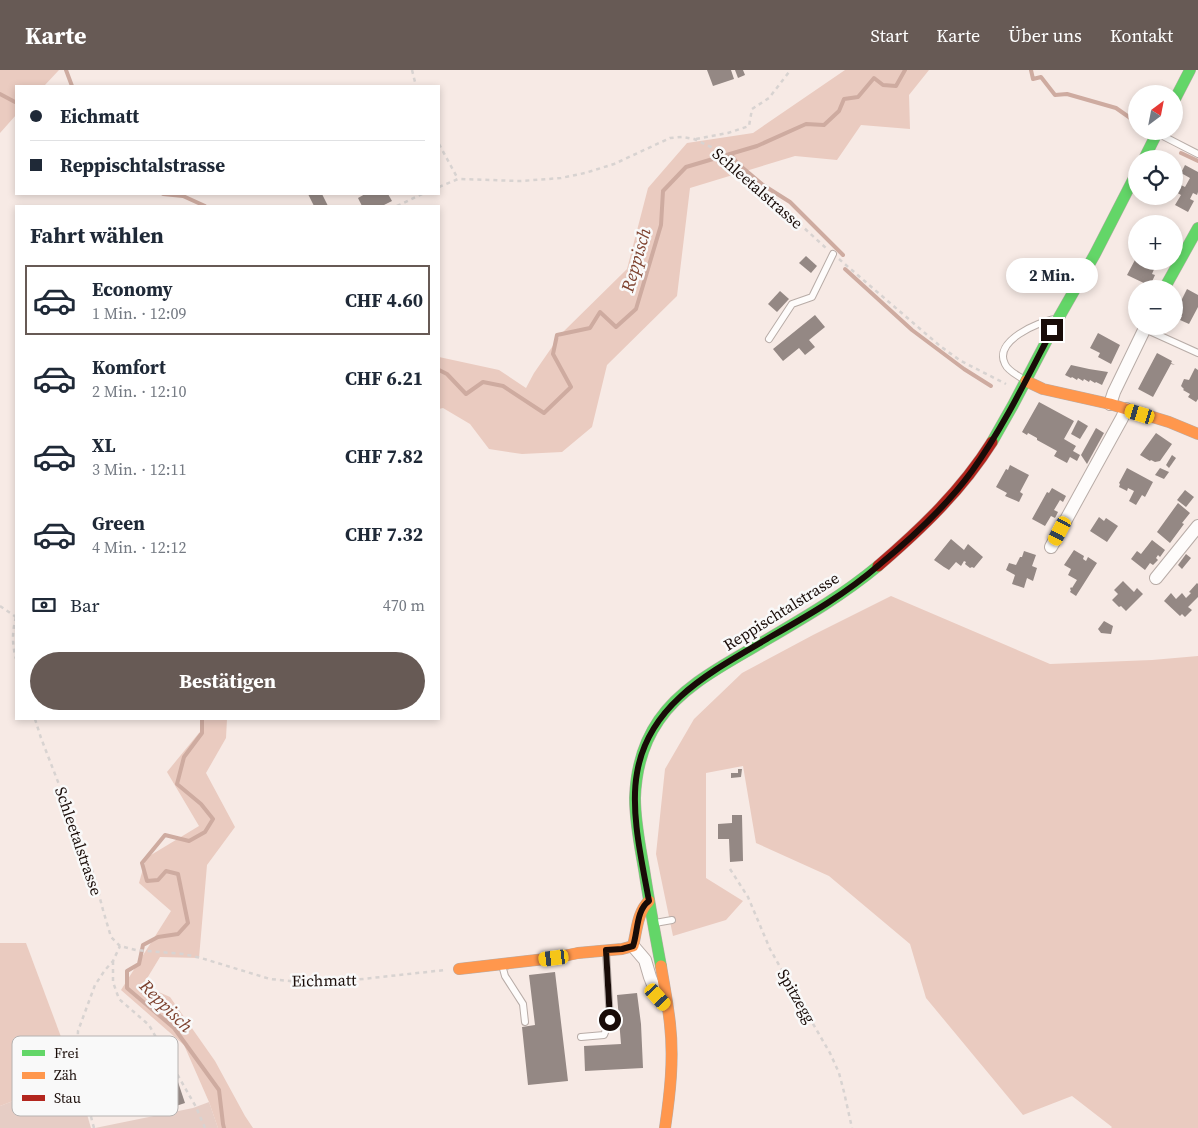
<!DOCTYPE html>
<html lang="de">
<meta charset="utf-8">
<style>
body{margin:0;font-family:"Source Serif 4",serif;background:#f2f2f3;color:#1f2937;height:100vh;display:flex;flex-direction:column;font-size:19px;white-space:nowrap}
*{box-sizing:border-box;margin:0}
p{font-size:16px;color:#747a83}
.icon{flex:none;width:28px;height:28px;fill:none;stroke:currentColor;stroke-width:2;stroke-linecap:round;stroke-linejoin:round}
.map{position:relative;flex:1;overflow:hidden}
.side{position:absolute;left:15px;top:135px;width:425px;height:515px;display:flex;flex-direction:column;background:#fff;border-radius:0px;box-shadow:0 2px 8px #0003}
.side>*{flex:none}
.guide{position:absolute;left:15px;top:15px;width:425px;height:110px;border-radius:0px;box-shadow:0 2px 8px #0003;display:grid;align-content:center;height:110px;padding:0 15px;background:#fff}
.needle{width:32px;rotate:32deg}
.controls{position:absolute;left:1128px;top:15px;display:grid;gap:10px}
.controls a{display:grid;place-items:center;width:55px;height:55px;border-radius:50%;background:#fff;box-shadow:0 2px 8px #0003;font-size:25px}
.end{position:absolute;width:22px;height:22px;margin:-11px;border:6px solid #190c08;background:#fff;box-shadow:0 0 0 2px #fff}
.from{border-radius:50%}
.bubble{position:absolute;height:35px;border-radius:18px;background:#fff;box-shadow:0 2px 8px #0003;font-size:16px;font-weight:700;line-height:35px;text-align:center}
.car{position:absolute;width:15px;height:30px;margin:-15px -8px;border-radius:6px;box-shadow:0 0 4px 1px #0007;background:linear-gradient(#f5c518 24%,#345 0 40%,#f5c518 0 76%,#345 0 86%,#f5c518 0)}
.guide b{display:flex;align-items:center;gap:18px;height:48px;font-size:19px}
.guide b+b{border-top:1px solid #e0e1e3}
.guide i{width:12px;height:12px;background:#1f2937}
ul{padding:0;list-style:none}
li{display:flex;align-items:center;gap:15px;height:70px;margin:0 10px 8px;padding:0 5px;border:2px solid transparent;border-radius:0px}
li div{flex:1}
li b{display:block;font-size:19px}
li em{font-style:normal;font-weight:700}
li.on{border-color:#675a55}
li>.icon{width:45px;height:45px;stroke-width:1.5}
h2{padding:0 15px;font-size:22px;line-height:60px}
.pay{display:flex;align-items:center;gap:12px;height:55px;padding:0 15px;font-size:19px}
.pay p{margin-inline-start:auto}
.primary-button{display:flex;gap:10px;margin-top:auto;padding:10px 15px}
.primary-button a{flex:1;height:58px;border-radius:30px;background:#675a55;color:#fff;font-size:20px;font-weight:700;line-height:58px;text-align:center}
header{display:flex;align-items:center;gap:30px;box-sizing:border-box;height:70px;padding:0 25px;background:#675a55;color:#fff}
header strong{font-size:24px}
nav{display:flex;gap:28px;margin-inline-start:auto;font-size:18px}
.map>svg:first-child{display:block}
.green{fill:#e6cdc5}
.forest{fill:#eacbc0}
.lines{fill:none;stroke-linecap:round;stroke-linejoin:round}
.stream{stroke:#ceaba0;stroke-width:4}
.building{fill:#948884}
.lane-casing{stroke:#b8aca7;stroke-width:8}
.street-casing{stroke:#b8aca7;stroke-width:14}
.fast-casing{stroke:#b8aca7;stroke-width:12}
.slow-casing{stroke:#b8aca7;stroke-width:12}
.jam-casing{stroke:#b8aca7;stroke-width:12}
.path{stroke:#d8d3d1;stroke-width:2.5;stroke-dasharray:4 4;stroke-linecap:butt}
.lane{stroke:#fefcfb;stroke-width:6}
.street{stroke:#fefcfb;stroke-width:12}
.fast{stroke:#63d668;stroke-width:11}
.slow{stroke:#ff974d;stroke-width:11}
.jam{stroke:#b3261e;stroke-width:11}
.route{stroke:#190c08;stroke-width:6}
.labels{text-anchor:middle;stroke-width:5;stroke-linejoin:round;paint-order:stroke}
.street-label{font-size:16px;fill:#190c08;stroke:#f9f9f9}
.water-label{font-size:18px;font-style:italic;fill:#7e422f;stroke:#f9f9f9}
.key{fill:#f9f9f9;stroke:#b6b2b1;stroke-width:1}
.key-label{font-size:14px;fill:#190c08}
</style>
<header>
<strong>Karte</strong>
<nav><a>Start</a><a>Karte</a><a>Über uns</a><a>Kontakt</a></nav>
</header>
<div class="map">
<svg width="1198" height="1058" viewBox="0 0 1198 1058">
<rect width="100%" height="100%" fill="#f7eae5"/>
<g class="green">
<path d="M76,1007l15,51h-91v-22z"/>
<path d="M209,1032l9,26h-123l98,-20z"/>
</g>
<g class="forest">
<path d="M0,0h59l-15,16h-28v29l-16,18z"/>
<path d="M845,0h84l-20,25 1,34 -49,-4 -24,35 -42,-4 -105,32 -13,108 -70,69 -15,62 -30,25 -40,2 -33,-5 -19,-25 -27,-16 -4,1v-52l60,13 27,18 8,-15 27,-39 66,-65 21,-81 39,-45 66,-10z"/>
<path d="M891,526l159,68 102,-4 46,-4v472h-87l1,-1 -40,-31 -49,19 -97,-117 -16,-54 -81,-68 -73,-33 -13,-77 -37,7v105l37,23 -17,19 -53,16 -17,-82 9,-85 29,-50 48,-46 71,-38z"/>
<path d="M202,649h25l-1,19 -20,35 29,54 -28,38 -8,93 -39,-1 -17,28 27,12 45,64 30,55 8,12h-35l-9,-26 -25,-57 -63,-55 50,-79 -32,-28 7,-25 53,-32 -32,-54 36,-44z"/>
<path d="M0,873h26l50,134 -76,29z"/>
</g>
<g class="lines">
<g class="stream">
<path d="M66,0l6,16"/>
<path d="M1031,0l2,9 8,-2 14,18 12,-1 49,14 20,14"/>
<path d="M0,24l15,8"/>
<path d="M1181,83l17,8"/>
<path d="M731,84l6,9 26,22 27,17 53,53"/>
<path d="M163,124l20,2 22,10"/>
<path d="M845,199l67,61 52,39 27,17"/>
<path d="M439,300l8,4 19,20 17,-12 20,4 41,27 27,-26 -18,-33 4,-19 33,-7 10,-16 16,15 20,-18 25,-84 2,-34 23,-24 71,-21 49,-22 18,1 15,-14 5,-12 14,-2 16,-19 9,7 13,1 9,-16"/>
<path d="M202,649v14l-18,24 -7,27 24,20 12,15 -8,13 -16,9 -24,-6 -23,28 5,18 11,-1 8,-9 12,3 10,49 -10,11 -20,3 -15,8 -4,19 -12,7v17l47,40 45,62 4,34 1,4"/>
</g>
</g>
<g class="building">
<path d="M707,0h24l3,9 -21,7z"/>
<path d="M735,0h8l2,5 -7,3z"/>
<path d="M1185,95l13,7v20l-1,3 -4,-2 -3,6 4,2 -6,11 -13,-7 6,-10 -7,-4v-6l1,-3 10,5 5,-9 -9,-5z"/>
<path d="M308,124h14l6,12h-14z"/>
<path d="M365,124h23l4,7 -10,5h-20l-4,-8z"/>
<path d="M806,186l11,10 -6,7 -12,-10z"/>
<path d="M1136,188v3h8l11,6 -3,7 3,1 -5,11 -23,-11z"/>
<path d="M1187,219l11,6v12l-9,17 -9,-4 2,-4 -7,-3z"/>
<path d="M780,221l9,8 -12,13 -9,-8z"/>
<path d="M815,245l10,12 -16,13 6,7 -10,8 -6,-7 -16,13 -10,-12z"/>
<path d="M1098,263l22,12 -9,19 -13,-7 2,-4 -10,-5z"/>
<path d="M1157,283l15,8 -1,2 4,2 -4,-1 -18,33 -15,-8z"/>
<path d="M1071,295l18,4 19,3 -6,13 -6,-3 -1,1 -5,-3 -1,2 -5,-3 -1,2 -5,-3 -1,2 -5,-3 -1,1 -6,-3z"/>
<path d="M1195,298l3,2v29l-2,3 -8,-5 2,-3 -7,-4 1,-1 -3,-3 3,-7 5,1z"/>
<path d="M1039,332l35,19 -10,18 12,7 -3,5 7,4 -3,6 -7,-4 -3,6 -13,-7 3,-5 -20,-11v-2l-9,-5 -1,2 -5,-3z"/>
<path d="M1078,350l10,6 -8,13 -9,-5z"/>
<path d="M1096,358l8,5 -17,31 -6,-9z"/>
<path d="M1156,363l16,11 -12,17 -5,1 -4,-2 -1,1 -10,-6z"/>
<path d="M1172,385l4,3 -7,10 -3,-3z"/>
<path d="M1010,395l19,10 -9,17 3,2 -4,8 -14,-6 2,-3 -11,-6 10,-18 2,1z"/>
<path d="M1127,398l26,14 -8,15 -3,-2 -6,10 -7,-4 5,-10 -6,-3 -1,3 -8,-4 1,-3 -1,-1z"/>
<path d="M1160,398l9,4 -5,7 -9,-4z"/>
<path d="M1052,418l14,8 -3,6 -3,-2 -6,10 4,2 -3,6 -4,-2 -6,10 -13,-7 15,-27 2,1z"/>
<path d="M1185,420l9,7 -8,10 -9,-7z"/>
<path d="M1178,433l12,10 -8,10 2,1 -14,19 -13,-11z"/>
<path d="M1099,447l5,4 2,-3 12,8 -11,16 -17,-11z"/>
<path d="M951,469l13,11 4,-6 15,13 -9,11 -2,-1 -2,1 -5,-4 1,-2 -2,-1 -3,5 -5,-4 -7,8 -5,-3 -10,-7z"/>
<path d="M1152,470l13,10 -5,7 -2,-2 -2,3 2,2 -5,5 -3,-2 -5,7 -14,-11 6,-8 4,3z"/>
<path d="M1074,480l10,6 -1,3 3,2 2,-4 9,6 -21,33 -6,-4 1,-2 -1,-1 1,-2 1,1 5,-8 -9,-5 3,-6 -7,-4z"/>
<path d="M1024,481l12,4 -4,11 5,2 -4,13 -6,-3 -3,10 -12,-4 3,-9 -9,-5 3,-7 7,2 4,-8h2z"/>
<path d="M1186,484l5,4 -9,11 -4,-4z"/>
<path d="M1123,511l11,11 3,-4 6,6 -17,17 -5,-5 -2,1 -7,-7 6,-6 -4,-4z"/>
<path d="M1197,513l1,1v13l-10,10 4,3 -7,7 -3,-3 -2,2 -16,-15 7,-8 5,6 6,-6 4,5 5,-5 -2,-1z"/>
<path d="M1104,551l9,5 -2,8 -10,-1 -3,-4z"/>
<path d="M738,699h4l-1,8 -10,1v-5h7z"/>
<path d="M732,745h10l1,46 -13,1 -1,-23h-11v-15l14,-1z"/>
<path d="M555,902l13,109 -40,4 -6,-58 13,-2 -6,-50z"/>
<path d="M637,923l4,31 2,44 -58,3 -1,-25 37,-2 -4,-49z"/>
<path d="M176,1006l9,27 -12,4 -9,-28z"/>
</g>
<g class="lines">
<g class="lane-casing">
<g id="lane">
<path d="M1159,64l39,20"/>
<path d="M1145,259l53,24"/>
<path d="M769,269l23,-35 20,-7 21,-43"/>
<path d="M1023,309c-6,-4 -15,-8 -18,-15 -12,-23 33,-42 50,-45"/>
<path d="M655,853l17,-3"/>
<path d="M502,895l3,11 18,28 2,18"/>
<path d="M581,967l23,-2 6,-15 -4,-68"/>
</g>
</g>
<g class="street-casing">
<g id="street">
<path d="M1110,334l4,-12 32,-66"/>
<path d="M1051,477l71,-129 4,-9"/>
<path d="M1156,508l42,-52"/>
<path d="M633,876l12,14 5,17 8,20 7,8"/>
</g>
</g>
<g class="fast-casing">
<g id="fast">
<path d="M1174,31l16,-31"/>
<path d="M1144,89l14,-28"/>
<path d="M1164,219l34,-61"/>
<path d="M992,372l21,-37 45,-86 37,-65 41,-80"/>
<path d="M661,896c-6,-32 -12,-64 -17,-97 -4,-23 -9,-47 -9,-71 1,-29 8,-55 24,-78 24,-35 67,-56 102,-77 41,-24 81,-47 117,-77"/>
</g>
</g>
<g class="slow-casing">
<g id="slow">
<path d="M1026,311l17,8 67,15 59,18 29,12"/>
<path d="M661,896c3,19 7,39 9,58 4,35 0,70 -5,104"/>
<path d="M459,899l95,-11 24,-5 44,-4 11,-3c4,-16 4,-33 16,-45"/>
</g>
</g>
<g class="jam-casing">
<path id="jam" d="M878,496c43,-37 84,-76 114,-124"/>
</g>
<g class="path">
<path d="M412,0l4,16"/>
<path d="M1174,56l5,-11"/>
<path d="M696,69l32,-6 21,-7 3,-17 17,-11 20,-26 1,-2"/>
<path d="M439,74l19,35"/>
<path d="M439,117l19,-8 63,2 40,-3 24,-5 29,-9 56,-26 12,-1 12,2 17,8 19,19 61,50 36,33"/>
<path d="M397,136l25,-12"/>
<path d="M839,189l101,87 21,15 45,23"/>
<path d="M0,536l16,11"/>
<path d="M16,547c-4,16 -4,26 0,42"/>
<path d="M35,649l6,19 52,134 10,38 8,27 9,9 16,4 47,4 18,4 69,21 29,3 27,1 119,-13"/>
<path d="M730,799l18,28 22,52 14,25 46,79 9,20 5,19 8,36"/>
<path d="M113,891v21l6,17 30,26 47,82 9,21"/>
<path d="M94,1058l-17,-64 1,-33 17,-46 10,-15 8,-9 7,-15"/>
</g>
<use href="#lane" class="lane"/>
<use href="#street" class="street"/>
<use href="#fast" class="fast"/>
<use href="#slow" class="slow"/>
<use href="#jam" class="jam"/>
</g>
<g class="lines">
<path class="route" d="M610,950l-4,-70 16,-1 11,-3c5,-14 3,-36 16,-45 -7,-39 -19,-89 -12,-128 12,-72 78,-103 135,-137 37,-21 75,-43 107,-71 34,-28 67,-58 93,-94 31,-43 55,-93 80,-141"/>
</g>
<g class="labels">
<g class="street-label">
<text transform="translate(758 118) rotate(41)" y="6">Schleetalstrasse</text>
<text transform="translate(781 541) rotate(-32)" y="6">Reppischtalstrasse</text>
<text transform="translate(79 771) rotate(71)" y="6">Schleetalstrasse</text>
<text transform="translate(324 910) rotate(-1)" y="6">Eichmatt</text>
<text transform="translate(797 926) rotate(60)" y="6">Spitzegg</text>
</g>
<g class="water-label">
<text transform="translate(636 190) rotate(-74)" y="6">Reppisch</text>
<text transform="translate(166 936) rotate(45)" y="6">Reppisch</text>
</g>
</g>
<rect x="12" y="966" width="166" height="80" rx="8" class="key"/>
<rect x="22" y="980" width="23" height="6" fill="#63d668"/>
<rect x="22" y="1002" width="23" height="7" fill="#ff974d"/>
<rect x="22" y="1025" width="23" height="6" fill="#b3261e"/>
<g class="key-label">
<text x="54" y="988">Frei</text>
<text x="54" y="1010">Zäh</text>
<text x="54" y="1033">Stau</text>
</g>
</svg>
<div class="controls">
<a><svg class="needle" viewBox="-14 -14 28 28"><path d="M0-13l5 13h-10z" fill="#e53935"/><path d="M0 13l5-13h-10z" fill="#747a83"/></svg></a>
<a><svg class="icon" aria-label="locate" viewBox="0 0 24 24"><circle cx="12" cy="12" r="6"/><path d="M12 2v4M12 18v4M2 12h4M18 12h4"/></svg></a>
<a>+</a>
<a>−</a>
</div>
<i class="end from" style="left:610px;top:950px"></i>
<i class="end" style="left:1052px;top:260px"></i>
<div class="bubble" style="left:1006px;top:188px;width:92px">2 Min.</div>
<i class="car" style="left:1140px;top:344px;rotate:287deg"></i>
<i class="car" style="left:1060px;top:461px;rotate:208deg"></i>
<i class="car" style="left:554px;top:888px;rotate:263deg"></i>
<i class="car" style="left:658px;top:927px;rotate:138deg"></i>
<div class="guide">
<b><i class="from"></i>Eichmatt</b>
<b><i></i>Reppischtalstrasse</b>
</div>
<section class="side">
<h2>Fahrt wählen</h2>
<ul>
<li class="on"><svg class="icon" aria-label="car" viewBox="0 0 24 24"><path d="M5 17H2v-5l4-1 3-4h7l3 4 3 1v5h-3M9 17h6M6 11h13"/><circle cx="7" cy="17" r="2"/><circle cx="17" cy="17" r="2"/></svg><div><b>Economy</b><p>1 Min. · 12:09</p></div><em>CHF 4.60</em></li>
<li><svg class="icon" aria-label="car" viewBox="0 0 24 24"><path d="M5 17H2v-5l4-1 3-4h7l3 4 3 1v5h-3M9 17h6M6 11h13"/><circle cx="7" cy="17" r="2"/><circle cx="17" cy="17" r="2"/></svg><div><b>Komfort</b><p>2 Min. · 12:10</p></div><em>CHF 6.21</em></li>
<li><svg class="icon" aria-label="car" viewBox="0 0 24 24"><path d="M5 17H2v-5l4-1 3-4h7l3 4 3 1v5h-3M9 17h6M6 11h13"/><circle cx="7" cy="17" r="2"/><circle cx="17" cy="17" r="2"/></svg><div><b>XL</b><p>3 Min. · 12:11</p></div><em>CHF 7.82</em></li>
<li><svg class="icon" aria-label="car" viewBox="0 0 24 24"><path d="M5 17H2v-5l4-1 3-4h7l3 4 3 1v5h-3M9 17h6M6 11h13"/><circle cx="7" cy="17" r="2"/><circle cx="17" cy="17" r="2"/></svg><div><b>Green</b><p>4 Min. · 12:12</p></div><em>CHF 7.32</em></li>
</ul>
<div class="pay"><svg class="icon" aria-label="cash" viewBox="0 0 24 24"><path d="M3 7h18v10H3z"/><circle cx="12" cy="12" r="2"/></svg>Bar<p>470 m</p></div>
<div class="primary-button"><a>Bestätigen</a></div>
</section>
</div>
